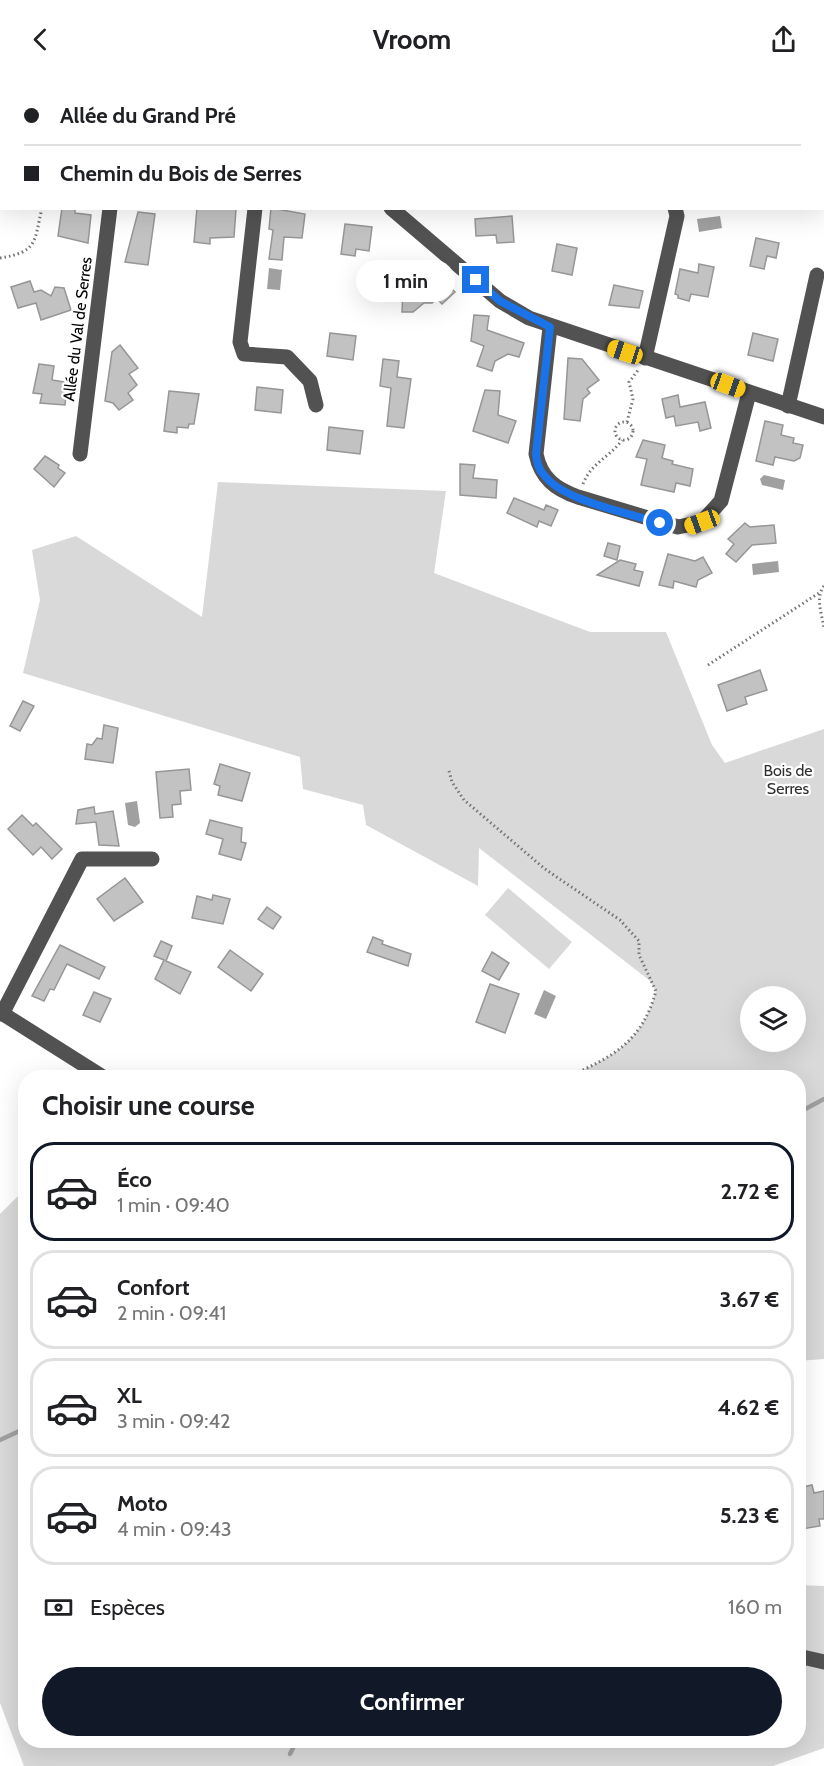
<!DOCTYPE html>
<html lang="fr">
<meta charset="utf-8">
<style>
body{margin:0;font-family:Cabin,sans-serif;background:#f2f2f2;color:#202124;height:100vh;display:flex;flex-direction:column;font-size:22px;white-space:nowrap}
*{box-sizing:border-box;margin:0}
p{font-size:20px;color:#757577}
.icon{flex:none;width:33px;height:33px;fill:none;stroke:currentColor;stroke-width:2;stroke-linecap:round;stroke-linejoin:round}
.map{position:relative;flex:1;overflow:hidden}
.sheet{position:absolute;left:18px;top:992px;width:788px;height:678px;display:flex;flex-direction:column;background:#fff;border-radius:24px;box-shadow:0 6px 24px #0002}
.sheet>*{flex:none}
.guide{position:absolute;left:0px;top:0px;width:825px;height:132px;box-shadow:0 6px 24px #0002;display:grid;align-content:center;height:132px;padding:0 24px;background:#fff}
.controls{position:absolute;left:740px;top:908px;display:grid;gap:12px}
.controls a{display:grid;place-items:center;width:66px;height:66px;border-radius:50%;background:#fff;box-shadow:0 6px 24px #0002;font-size:30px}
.end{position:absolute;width:27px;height:27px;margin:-14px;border:8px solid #1a73e8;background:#fff;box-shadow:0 0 0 3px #fff}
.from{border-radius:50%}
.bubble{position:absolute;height:42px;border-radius:21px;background:#fff;box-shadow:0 6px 24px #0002;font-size:20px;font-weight:700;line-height:42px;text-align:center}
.car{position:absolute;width:18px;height:36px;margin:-18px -9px;border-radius:8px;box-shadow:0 0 4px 2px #0007;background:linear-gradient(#f5c518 24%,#345 0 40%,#f5c518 0 76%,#345 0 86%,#f5c518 0)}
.guide b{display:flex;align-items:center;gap:21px;height:57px;font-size:22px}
.guide b+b{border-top:2px solid #e0e0e0}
.guide i{width:15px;height:15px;background:#202124}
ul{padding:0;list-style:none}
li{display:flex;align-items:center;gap:18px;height:99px;margin:0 12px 9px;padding:0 12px;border:3px solid #e0e0e0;border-radius:24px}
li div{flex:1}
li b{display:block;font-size:22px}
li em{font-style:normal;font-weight:700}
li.on{border-color:#111827}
li>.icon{width:54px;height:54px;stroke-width:1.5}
h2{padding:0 24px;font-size:27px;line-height:72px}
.pay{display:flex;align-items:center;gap:15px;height:66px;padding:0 24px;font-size:22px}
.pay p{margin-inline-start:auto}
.cta{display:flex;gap:12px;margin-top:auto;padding:12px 24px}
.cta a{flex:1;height:69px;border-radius:36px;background:#111827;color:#fff;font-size:24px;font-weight:700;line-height:69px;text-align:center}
header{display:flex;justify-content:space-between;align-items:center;height:78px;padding:0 24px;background:#fff;font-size:27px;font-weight:700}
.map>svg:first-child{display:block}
.green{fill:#d9d9d9;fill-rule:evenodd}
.water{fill:#a0a0a0}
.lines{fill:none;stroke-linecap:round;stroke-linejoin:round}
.stream{stroke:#a0a0a0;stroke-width:4.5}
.building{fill:#c2c2c2;stroke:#969696;stroke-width:1.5}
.path{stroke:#747474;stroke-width:3;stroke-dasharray:1.5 3;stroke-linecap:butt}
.minor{stroke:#525252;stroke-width:15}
.route{stroke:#1a73e8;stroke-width:8}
.labels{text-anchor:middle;stroke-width:4.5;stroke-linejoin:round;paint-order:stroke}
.street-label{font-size:16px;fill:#000;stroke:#fff}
.park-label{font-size:16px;fill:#303030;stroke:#fff}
</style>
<header><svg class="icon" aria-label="back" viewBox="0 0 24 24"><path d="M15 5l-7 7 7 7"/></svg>Vroom<svg class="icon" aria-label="share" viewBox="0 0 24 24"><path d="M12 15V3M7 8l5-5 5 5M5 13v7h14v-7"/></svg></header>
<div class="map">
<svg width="824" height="1688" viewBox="0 0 824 1688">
<rect width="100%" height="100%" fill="#fff"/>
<g class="green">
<path d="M218,404l228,9 -12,82 156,59h76l46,113 13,18 99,-34v630l-26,2v-284h-231c45,-19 76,-36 89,-86l-7,-11 -170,-132 -1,38 -112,-61 -3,-20 -60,-16 -3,-32 -277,-84 17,-73 -8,-50 44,-14 126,81zM750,918h45v45h-45z"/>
<path d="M508,810l64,54 -23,27 -64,-54z"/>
<path d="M25,1111l1,551h772v-155l26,1v162l-51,18h-749l-24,-63v-489z"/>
</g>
<g class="water">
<path d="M720,138l2,12 -23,4 -2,-13z"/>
<path d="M269,190l13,2 -2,20 -13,-1z"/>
<path d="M764,397l21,5 -2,10 -21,-5 -2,-6z"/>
<path d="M778,483l1,11 -26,3 -1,-11z"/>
<path d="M137,723l3,22 -5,4 -7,-2 -3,-22z"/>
<path d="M544,912l12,6 -10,23 -12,-5z"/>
</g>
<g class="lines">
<g class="stream">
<path d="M798,1035l26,-14"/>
<path d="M0,1362l26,-12"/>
<path d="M290,1676l7,-14"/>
</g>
</g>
<g class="building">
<path d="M62,130h13v5l16,2 -3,28 -30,-7z"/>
<path d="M197,130l39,1 -2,28 -24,1v6l-16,-2z"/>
<path d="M271,130l34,6 -3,24 -18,-1 -2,23 -13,-1 4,-29 -4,-1z"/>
<path d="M138,134l17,2 -7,51 -23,-3z"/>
<path d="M512,138l2,26 -17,1 -1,-8 -20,1 -1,-17z"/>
<path d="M345,146l27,3 -3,24 -13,-2 -1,7 -14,-2z"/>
<path d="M756,160l23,5 -3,15 -9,-2 -3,13 -14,-3z"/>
<path d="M557,166l20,4 -5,27 -20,-4z"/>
<path d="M404,184l14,1 -1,29 19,-18 19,18 -13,12 -5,-5 -5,4h-8l-11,9h-11z"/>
<path d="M699,186l15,3 -6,30 -17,-3 -2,7 -11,-3v-3l-3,-1 5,-25 18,4z"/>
<path d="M30,203l4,11 7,-2 10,6 4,-9 9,1 7,22 -30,10 -5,-17 -18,5 -7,-21z"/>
<path d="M614,207l29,6 -4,17 -30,-3z"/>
<path d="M474,237l15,1 -2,14 37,13 -5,14 -11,-3 -13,7 -3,10 -15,-5 7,-20 -13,-5z"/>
<path d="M330,255l26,3 -3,24 -26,-4z"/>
<path d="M753,255l25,6 -5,22 -25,-6z"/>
<path d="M120,267l18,23 -9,6 8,11 -9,8 5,7 -14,10 -6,-7 -8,-2 7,-49z"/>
<path d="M568,280l14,1 17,21 -12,9 3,4 -7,6 -3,22 -16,-2z"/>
<path d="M383,281l16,2 -2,16 14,2 -7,49 -17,-2 4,-38 -11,-2z"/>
<path d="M39,286l15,2 -2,14 12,2v4l3,1 -2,18 -25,-2 2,-9 -9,-1z"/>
<path d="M257,309l26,3 -2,23 -26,-3z"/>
<path d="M485,312l15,1 -2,24 18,6 -8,22 -35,-12z"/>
<path d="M169,313l30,3 -5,30h-5l-1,4 -11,-1v6l-13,-2z"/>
<path d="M678,317l2,12 25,-5 6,26 -11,3 -2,-9 -22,4 -2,-10 -8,2 -4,-19z"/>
<path d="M765,343l18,4 -2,10 13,3 -1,5 10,2 -3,13 -6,3 -19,-4 -2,8 -17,-4z"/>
<path d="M329,349l34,4 -3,23 -33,-4z"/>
<path d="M643,362l22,5 -3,13 11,3 -1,3 21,5 -3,17 -14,-3 -2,9 -33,-7 6,-26 -11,-2z"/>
<path d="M45,378l14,9 -1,3 7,5 -11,14 -20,-18z"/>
<path d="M460,386l15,1 -2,13 24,2 -1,18 -36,-3z"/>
<path d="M514,420l30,12 2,-5 12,5 -7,16 -12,-5 -2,6 -30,-14z"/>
<path d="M745,445l5,4 24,-2 2,18 -24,2 -16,17 -10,-8 8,-10 -6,-5z"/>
<path d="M608,465l12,3 -3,14 -13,-4z"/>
<path d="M668,476l27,7 8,-4 9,16 -14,7 -2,7 -22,-6 -1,7 -14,-3z"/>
<path d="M620,482l16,4 -2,6 9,2 -4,14 -42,-11z"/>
<path d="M760,592l7,20 -22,7 2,7 -20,7 -9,-26z"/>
<path d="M23,623l11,5 -14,25 -10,-5z"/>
<path d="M104,647l14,3 -5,35 -28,-4 2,-15 5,1 5,-7 5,1z"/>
<path d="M220,686l30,9 -8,28 -24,-6 2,-9 -6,-2z"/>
<path d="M189,691l2,21 -11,1 1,13 -9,1 1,12 -13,1 -4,-46z"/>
<path d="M94,729l1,7 18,-3 6,35 -20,-1 -3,-23 -20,2 2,-14z"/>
<path d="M22,737l11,11 3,-3 26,26 -10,10 -11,-12 -8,8 -25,-26z"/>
<path d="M210,742l32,8 -1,14 5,1 -5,17 -22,-6 4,-15 -17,-5z"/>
<path d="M125,800l18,24 -29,19 -17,-22z"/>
<path d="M213,817l17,4 -7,25 -31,-6 5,-22 15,4z"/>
<path d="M267,829l14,10 -8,12 -15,-10z"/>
<path d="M373,859l10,4 -1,3 29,10 -3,12 -41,-14z"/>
<path d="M161,863l11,5 -6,15 25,11 -11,22 -25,-15 9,-19 -10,-4z"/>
<path d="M60,867l45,22 -6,12 -32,-15 -13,26 -4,-1 -6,12 -12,-5z"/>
<path d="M230,872l33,24 -12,17 -33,-24z"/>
<path d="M492,874l17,11 -10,17 -17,-9z"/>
<path d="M490,906l29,10 -14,39 -29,-11z"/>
<path d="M94,914l17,7 -11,23 -17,-7z"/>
<path d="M812,1407l2,8 10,-2v28h-5l1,7 -18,3 -4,-41z"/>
</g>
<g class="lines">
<g class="path">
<path d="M0,180c38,-6 34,-16 42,-50"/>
<path d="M627,344l6,-23 -4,-17 10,-13"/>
<circle cx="624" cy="353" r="9"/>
<path d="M583,406c8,-21 27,-27 39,-44"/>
<path d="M824,508c-9,12 -2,28 0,42"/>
<path d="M708,587l111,-72"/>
<path d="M449,693l3,11 12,18 81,69 75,51 19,21v14l17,36c-14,51 -43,66 -89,86"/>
</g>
<g class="minor">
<path d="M471,0l2,2"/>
<path d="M484,0v2"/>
<path d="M0,76l2,1"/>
<path d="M255,130l-15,134 4,12 43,3 23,24 6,24"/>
<path d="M391,130l109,93 29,17 295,99"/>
<path d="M550,249l-14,127c5,24 19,35 42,43l100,30 24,-5 19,-21 28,-108"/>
<path d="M645,280l32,-142 -2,-8"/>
<path d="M788,328l29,-131"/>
<path d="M80,376l30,-246"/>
<path d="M0,934l103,65"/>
<path d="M2,936l80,-155h70"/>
<path d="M798,1578l26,6"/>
</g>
</g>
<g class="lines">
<path class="route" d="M476,202l24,21 50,26 -14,127c1,8 2,15 8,21 19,26 85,38 116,48"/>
</g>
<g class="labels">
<g class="street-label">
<text transform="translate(77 251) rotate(-83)" y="6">Allée du Val de Serres</text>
</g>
<g class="park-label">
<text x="788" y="698">Bois de<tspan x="788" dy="18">Serres</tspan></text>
</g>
</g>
</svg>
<div class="controls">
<a><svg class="icon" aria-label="layers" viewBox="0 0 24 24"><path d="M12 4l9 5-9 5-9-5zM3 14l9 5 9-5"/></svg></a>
</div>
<i class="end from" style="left:660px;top:445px"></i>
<i class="end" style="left:476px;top:202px"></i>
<div class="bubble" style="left:356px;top:182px;width:99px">1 min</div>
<i class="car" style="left:625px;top:274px;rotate:288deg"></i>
<i class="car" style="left:728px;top:307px;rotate:110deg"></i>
<i class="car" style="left:702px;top:444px;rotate:250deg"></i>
<div class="guide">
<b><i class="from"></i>Allée du Grand Pré</b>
<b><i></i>Chemin du Bois de Serres</b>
</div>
<section class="sheet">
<h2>Choisir une course</h2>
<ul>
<li class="on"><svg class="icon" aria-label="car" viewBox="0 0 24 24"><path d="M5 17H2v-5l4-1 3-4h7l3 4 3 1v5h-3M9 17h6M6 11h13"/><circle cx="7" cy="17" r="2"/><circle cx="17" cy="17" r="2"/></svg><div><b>Éco</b><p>1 min · 09:40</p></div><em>2.72 €</em></li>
<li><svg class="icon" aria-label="car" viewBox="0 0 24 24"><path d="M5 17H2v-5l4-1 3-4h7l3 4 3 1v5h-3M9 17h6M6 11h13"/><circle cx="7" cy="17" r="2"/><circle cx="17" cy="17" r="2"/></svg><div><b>Confort</b><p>2 min · 09:41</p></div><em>3.67 €</em></li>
<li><svg class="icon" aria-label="car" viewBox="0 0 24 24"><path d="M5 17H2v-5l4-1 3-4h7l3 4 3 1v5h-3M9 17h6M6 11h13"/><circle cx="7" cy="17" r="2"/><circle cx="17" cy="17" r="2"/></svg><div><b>XL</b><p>3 min · 09:42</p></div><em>4.62 €</em></li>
<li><svg class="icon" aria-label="car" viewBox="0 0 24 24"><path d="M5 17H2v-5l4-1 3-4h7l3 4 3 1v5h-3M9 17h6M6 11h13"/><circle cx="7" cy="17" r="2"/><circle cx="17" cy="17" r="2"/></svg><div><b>Moto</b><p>4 min · 09:43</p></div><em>5.23 €</em></li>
</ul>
<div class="pay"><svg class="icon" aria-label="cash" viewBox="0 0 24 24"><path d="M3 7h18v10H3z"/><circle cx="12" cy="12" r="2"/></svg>Espèces<p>160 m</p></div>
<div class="cta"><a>Confirmer</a></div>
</section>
</div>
